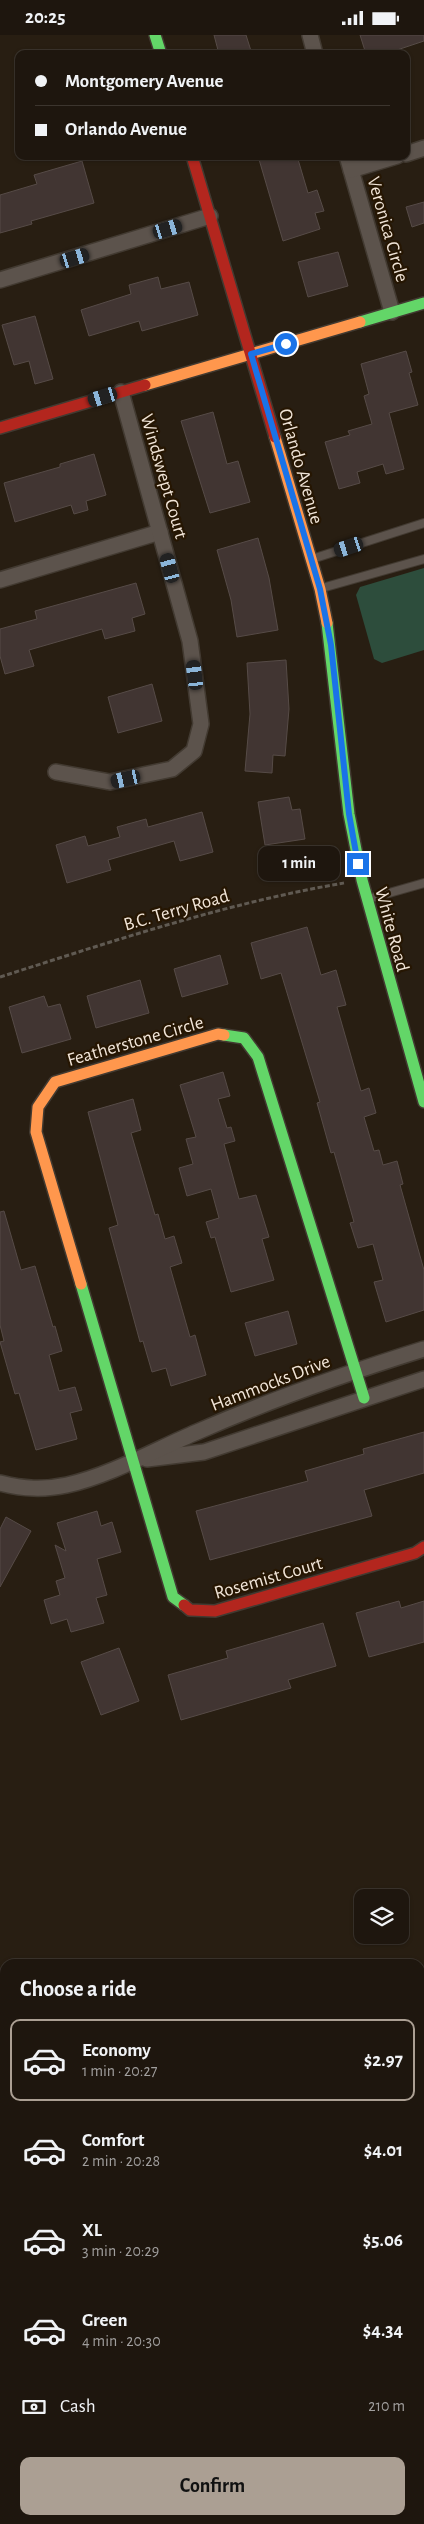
<!DOCTYPE html>
<meta charset="utf-8">
<style>
body{margin:0;font-family:"Alegreya Sans",sans-serif;background:#2b231c;color:#f1f3f6;height:100vh;display:flex;flex-direction:column;font-size:19px;white-space:nowrap}
*{box-sizing:border-box;margin:0}
p{font-size:16px;color:#a19f9e}
.icon{flex:none;width:28px;height:28px;fill:none;stroke:currentColor;stroke-width:2;stroke-linecap:round;stroke-linejoin:round}
.map{position:relative;flex:1;overflow:hidden}
.drawer{position:absolute;left:0px;top:1924px;width:425px;height:566px;display:flex;flex-direction:column;background:#1e160e;border-radius:15px 15px 0 0;box-shadow:0 1px 4px #0004,0 0 0 1px #3c352e}
.drawer>*{flex:none}
.hud{position:absolute;left:15px;top:15px;width:395px;height:110px;border-radius:10px;box-shadow:0 1px 4px #0004,0 0 0 1px #3c352e;display:grid;align-content:center;height:110px;padding:0 20px;background:#1e160e}
.controls{position:absolute;left:354px;top:1854px;display:grid;gap:10px}
.controls a{display:grid;place-items:center;width:55px;height:55px;border-radius:10px;background:#1e160e;box-shadow:0 1px 4px #0004,0 0 0 1px #3c352e;font-size:25px}
.end{position:absolute;width:22px;height:22px;margin:-11px;border:6px solid #1a73e8;background:#fff;box-shadow:0 0 0 2px #fff}
.from{border-radius:50%}
.bubble{position:absolute;height:35px;border-radius:10px;background:#1e160e;box-shadow:0 1px 4px #0004,0 0 0 1px #3c352e;font-size:16px;font-weight:600;line-height:35px;text-align:center}
.car{position:absolute;width:15px;height:30px;margin:-15px -8px;border-radius:6px;box-shadow:0 0 4px 1px #0007;background:linear-gradient(#222 24%,#8ab4d8 0 40%,#222 0 76%,#8ab4d8 0 86%,#222 0)}
.hud b{display:flex;align-items:center;gap:18px;height:48px;font-size:19px}
.hud b+b{border-top:1px solid #3c352e}
.hud i{width:12px;height:12px;background:#f1f3f6}
ul{padding:0;list-style:none}
li{display:flex;align-items:center;gap:15px;height:82px;margin:0 10px 8px;padding:0 10px;border:2px solid transparent;border-radius:10px}
li div{flex:1}
li b{display:block;font-size:19px}
li em{font-style:normal;font-weight:600}
li.on{border-color:#ab9f93}
li>.icon{width:45px;height:45px;stroke-width:1.5}
h2{padding:0 20px;font-size:22px;line-height:60px}
.pay{display:flex;align-items:center;gap:12px;height:55px;padding:0 20px;font-size:19px}
.pay p{margin-inline-start:auto}
.cta{display:flex;gap:10px;margin-top:auto;padding:10px 20px}
.cta a{flex:1;height:58px;border-radius:10px;background:#ab9f93;color:#111;font-size:20px;font-weight:600;line-height:58px;text-align:center}
.status{display:flex;justify-content:space-between;align-items:center;height:35px;padding:0 25px;background:#1e160e;direction:ltr}
.status svg{height:14px;fill:currentColor}
.map>svg:first-child{display:block}
.green{fill:#2d4d3c}
.building{fill:#413532;stroke:#564b47}
.lines{fill:none;stroke-linecap:round;stroke-linejoin:round}
.lane-casing{stroke:#423a31;stroke-width:10}
.street-casing{stroke:#423a31;stroke-width:18}
.fast-casing{stroke:#423a31;stroke-width:14}
.slow-casing{stroke:#423a31;stroke-width:14}
.jam-casing{stroke:#423a31;stroke-width:14}
.path{stroke:#605a52;stroke-width:3;stroke-dasharray:5 2.5;stroke-linecap:butt}
.lane{stroke:#5c534c;stroke-width:8}
.street{stroke:#5c534c;stroke-width:15}
.fast{stroke:#63d668;stroke-width:11}
.slow{stroke:#ff974d;stroke-width:11}
.jam{stroke:#b3261e;stroke-width:11}
.route{stroke:#1a73e8;stroke-width:6}
.labels{text-anchor:middle;stroke-width:4.5;stroke-linejoin:round;paint-order:stroke}
.street-label{font-size:19px;fill:#f1e5d8;stroke:#261602}
</style>
<div class="status"><b>20:25</b><svg viewBox="0 0 49 12"><path d="M0 12V9h3v3zM5 12V6h3v6zM10 12V3h3v9zM15 12V0h3v12zM26 1h20v11H26zM47 4h2v5h-2z"/></svg></div>
<div class="map">
<svg width="424" height="2489" viewBox="0 0 424 2489">
<rect width="100%" height="100%" fill="#281e12"/>
<path class="green" d="M424,533v82l-42,13 -8,-4 -18,-64 4,-8z"/>
<g class="building">
<path d="M214,0h32l6,19h-33z"/>
<path d="M360,0h64v6l-39,13h-19z"/>
<path d="M258,121h39l11,37 9,-3 7,21 -9,2 5,16 -37,12z"/>
<path d="M82,126l12,42 -63,18 1,3 -32,9v-38l37,-11 -3,-9z"/>
<path d="M424,167v21l-12,4 -6,-20z"/>
<path d="M338,217l10,34 -40,11 -10,-35z"/>
<path d="M158,242l3,12 28,-7 9,33 -56,16 -3,-10 -50,15 -8,-26 50,-16 -2,-9z"/>
<path d="M35,281l18,63 -18,5 -6,-23 -15,4 -12,-40z"/>
<path d="M406,316l6,21 -3,1 9,32 -29,8 15,56 -18,5 -3,-10 -26,8 3,11 -21,6 -14,-47 25,-7 -2,-4 24,-7 -8,-28 5,-2 -8,-30z"/>
<path d="M213,377l14,52 11,-3 12,41 -40,11 -29,-92z"/>
<path d="M94,419l12,41 -20,6 2,9 -14,4 -3,-9 -56,17 -11,-39 56,-16v-3z"/>
<path d="M258,503l11,40 9,52 -41,7 -6,-37 -14,-50z"/>
<path d="M136,548l9,31 -13,4 3,13 -30,8 -3,-10 -73,21 5,16 -29,8 -5,-18v-27l37,-10 -2,-8z"/>
<path d="M286,625l3,49 -4,47 -12,-1 -1,18 -27,-2 5,-57 -3,-51z"/>
<path d="M152,649l10,37 -44,12 -10,-36z"/>
<path d="M289,762l3,13 8,-1 5,30 -40,6 -7,-43z"/>
<path d="M202,777l11,40 -33,9 -6,-20 -66,19 3,10 -44,13 -11,-38 29,-9 3,10 32,-9 -3,-10 29,-8 2,8z"/>
<path d="M307,892l14,48 15,-5 10,35 -9,2 24,84 8,-3 7,25 -12,4 10,34 5,-1 4,15 14,-4 6,23 -3,1 24,85v40l-38,12 -12,-40 9,-2 -10,-36 -15,4 -8,-25 4,-1 -20,-70 -3,1 -14,-50 3,-1 -39,-129 -20,6 -10,-36z"/>
<path d="M220,920l8,29 -46,13 -8,-28z"/>
<path d="M140,945l9,33 -53,15 -9,-32z"/>
<path d="M44,961l4,11 12,-3 11,35 -49,14 -13,-46z"/>
<path d="M223,1037l7,24 -12,3 9,29 4,-1 4,14 -11,3 15,55 17,-4 13,42 -7,2 12,41 -43,12 -16,-55 -4,1 -5,-16 13,-4 -8,-29 -24,7 -8,-28 14,-4 -7,-25 10,-2 -16,-52z"/>
<path d="M133,1064l8,31 -10,3 24,82 3,-1 7,25 9,-3 8,27 -12,4 20,70 5,-2 11,40 -35,11 -5,-18 -14,4 -9,-31 -3,1 -31,-114 9,-3 -30,-113z"/>
<path d="M4,1176l17,59 14,-4 18,61 2,-1 7,25 -13,4 10,36 16,-4 7,23 -12,3 7,26 -41,11 -17,-57 -4,1 -15,-52 4,-1 -4,-16v-113z"/>
<path d="M288,1276l9,33 -42,12 -10,-33z"/>
<path d="M424,1397v41l-60,17 8,26 -162,44 -14,-49 112,-30 -3,-10 59,-17 -1,-5z"/>
<path d="M97,1476l4,15 11,-4 9,30 -24,7 10,36 -11,3 8,25 -33,9 -4,-13 -16,5 -7,-24 16,-5 -4,-14 9,-3 -10,-33 11,6 -9,-28z"/>
<path d="M6,1482l25,14 -31,56v-58z"/>
<path d="M399,1566l2,7 23,-7v41l-55,15 -13,-44z"/>
<path d="M323,1588l13,43 -48,14 3,8 -110,32 -13,-45 60,-17 -2,-7z"/>
<path d="M119,1613l20,53 -38,14 -20,-53z"/>
</g>
<g class="lines">
<g class="lane-casing">
<g id="lane">
<path d="M312,524l112,-36"/>
<path d="M322,553l102,-29"/>
<path d="M368,864l56,-16"/>
</g>
</g>
<g class="street-casing">
<g id="street">
<path d="M310,0l5,19"/>
<path d="M406,119l18,-6"/>
<path d="M347,121l45,156"/>
<path d="M351,135l46,-14"/>
<path d="M0,245l210,-64"/>
<path d="M0,545l160,-48"/>
<path d="M56,737l54,10 62,-13 22,-18 7,-27 -11,-83 -69,-249"/>
<path d="M147,1424l57,-7 220,-73"/>
<path d="M0,1448c24,6 43,7 67,2 42,-9 90,-36 130,-53 73,-32 150,-59 227,-83"/>
</g>
</g>
<g class="fast-casing">
<g id="fast">
<path d="M155,0l6,19"/>
<path d="M360,287l64,-19"/>
<path d="M327,588l22,191 13,66 62,222"/>
<path d="M224,1000l20,3 14,19 106,341"/>
<path d="M81,1249l92,313 11,8"/>
</g>
</g>
<g class="slow-casing">
<g id="slow">
<path d="M145,350l215,-63"/>
<path d="M275,402l45,152 7,34"/>
<path d="M81,1249l-45,-152 2,-25 17,-25 163,-48 6,1"/>
</g>
</g>
<g class="jam-casing">
<g id="jam">
<path d="M192,121l83,281"/>
<path d="M0,393l145,-43"/>
<path d="M184,1570l6,5 25,1 200,-58 9,-6"/>
</g>
</g>
<path class="path" d="M0,942c113,-36 227,-74 344,-94"/>
<use href="#lane" class="lane"/>
<use href="#street" class="street"/>
<use href="#fast" class="fast"/>
<use href="#slow" class="slow"/>
<use href="#jam" class="jam"/>
</g>
<g class="lines">
<path class="route" d="M286,309l-35,10 69,235 11,56 18,169 9,50"/>
</g>
<g class="labels">
<g class="street-label">
<text transform="translate(389 194) rotate(74)" y="7">Veronica Circle</text>
<text transform="translate(302 431) rotate(74)" y="7">Orlando Avenue</text>
<text transform="translate(165 441) rotate(74)" y="7">Windswept Court</text>
<text transform="translate(176 874) rotate(-16)" y="7">B.C. Terry Road</text>
<text transform="translate(393 894) rotate(75)" y="7">White Road</text>
<text transform="translate(135 1005) rotate(-16)" y="7">Featherstone Circle</text>
<text transform="translate(270 1347) rotate(-21)" y="7">Hammocks Drive</text>
<text transform="translate(268 1542) rotate(-16)" y="7">Rosemist Court</text>
</g>
</g>
</svg>
<div class="controls">
<a><svg class="icon" aria-label="layers" viewBox="0 0 24 24"><path d="M12 4l9 5-9 5-9-5zM3 14l9 5 9-5"/></svg></a>
</div>
<i class="end from" style="left:286px;top:309px"></i>
<i class="end" style="left:358px;top:829px"></i>
<div class="bubble" style="left:258px;top:811px;width:82px">1 min</div>
<i class="car" style="left:168px;top:194px;rotate:73deg"></i>
<i class="car" style="left:75px;top:223px;rotate:73deg"></i>
<i class="car" style="left:103px;top:362px;rotate:253deg"></i>
<i class="car" style="left:349px;top:512px;rotate:252deg"></i>
<i class="car" style="left:170px;top:533px;rotate:345deg"></i>
<i class="car" style="left:195px;top:640px;rotate:353deg"></i>
<i class="car" style="left:126px;top:744px;rotate:257deg"></i>
<div class="hud">
<b><i class="from"></i>Montgomery Avenue</b>
<b><i></i>Orlando Avenue</b>
</div>
<section class="drawer">
<h2>Choose a ride</h2>
<ul>
<li class="on"><svg class="icon" aria-label="car" viewBox="0 0 24 24"><path d="M5 17H2v-5l4-1 3-4h7l3 4 3 1v5h-3M9 17h6M6 11h13"/><circle cx="7" cy="17" r="2"/><circle cx="17" cy="17" r="2"/></svg><div><b>Economy</b><p>1 min · 20:27</p></div><em>$2.97</em></li>
<li><svg class="icon" aria-label="car" viewBox="0 0 24 24"><path d="M5 17H2v-5l4-1 3-4h7l3 4 3 1v5h-3M9 17h6M6 11h13"/><circle cx="7" cy="17" r="2"/><circle cx="17" cy="17" r="2"/></svg><div><b>Comfort</b><p>2 min · 20:28</p></div><em>$4.01</em></li>
<li><svg class="icon" aria-label="car" viewBox="0 0 24 24"><path d="M5 17H2v-5l4-1 3-4h7l3 4 3 1v5h-3M9 17h6M6 11h13"/><circle cx="7" cy="17" r="2"/><circle cx="17" cy="17" r="2"/></svg><div><b>XL</b><p>3 min · 20:29</p></div><em>$5.06</em></li>
<li><svg class="icon" aria-label="car" viewBox="0 0 24 24"><path d="M5 17H2v-5l4-1 3-4h7l3 4 3 1v5h-3M9 17h6M6 11h13"/><circle cx="7" cy="17" r="2"/><circle cx="17" cy="17" r="2"/></svg><div><b>Green</b><p>4 min · 20:30</p></div><em>$4.34</em></li>
</ul>
<div class="pay"><svg class="icon" aria-label="cash" viewBox="0 0 24 24"><path d="M3 7h18v10H3z"/><circle cx="12" cy="12" r="2"/></svg>Cash<p>210 m</p></div>
<div class="cta"><a>Confirm</a></div>
</section>
</div>
